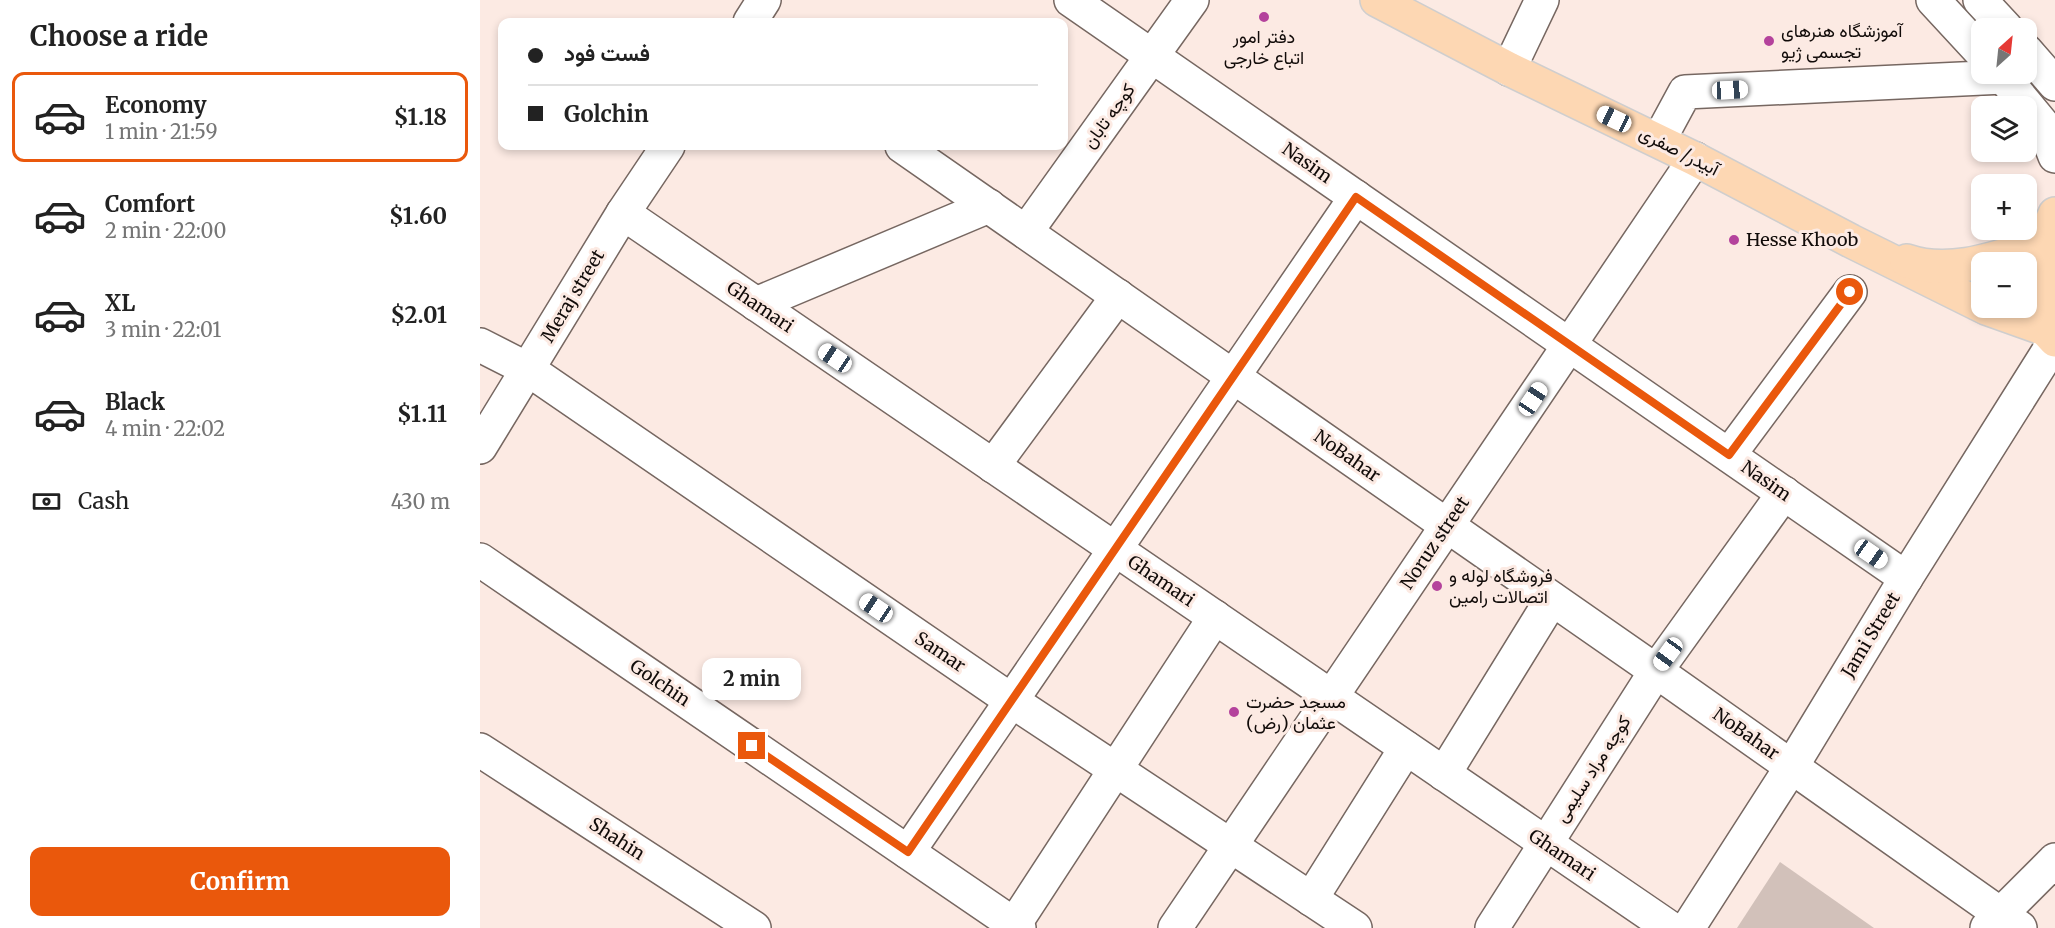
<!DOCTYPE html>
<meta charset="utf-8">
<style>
body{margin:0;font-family:Merriweather,Vazirmatn,serif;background:#f2f2f2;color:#222;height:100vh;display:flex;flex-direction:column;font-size:22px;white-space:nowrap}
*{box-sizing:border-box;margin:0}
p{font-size:20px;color:#767676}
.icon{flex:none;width:33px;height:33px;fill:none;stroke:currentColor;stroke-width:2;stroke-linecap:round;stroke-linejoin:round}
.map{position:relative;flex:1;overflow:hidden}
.sheet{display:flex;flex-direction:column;background:#fff;width:480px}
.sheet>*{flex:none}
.guide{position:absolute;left:18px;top:18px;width:570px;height:132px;border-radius:12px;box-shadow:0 3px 9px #0003;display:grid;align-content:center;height:132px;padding:0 30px;background:#fff}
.needle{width:39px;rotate:27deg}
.tools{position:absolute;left:1491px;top:18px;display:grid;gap:12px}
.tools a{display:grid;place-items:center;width:66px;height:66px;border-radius:12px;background:#fff;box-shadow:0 3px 9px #0003;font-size:30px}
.end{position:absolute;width:27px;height:27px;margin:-14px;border:8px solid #ea580c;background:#fff;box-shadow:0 0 0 3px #fff}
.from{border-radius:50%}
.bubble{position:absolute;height:42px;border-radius:12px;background:#fff;box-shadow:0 3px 9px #0003;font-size:20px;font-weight:700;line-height:42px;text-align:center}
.car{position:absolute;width:18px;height:36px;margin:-18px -9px;border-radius:8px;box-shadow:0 0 4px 2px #0007;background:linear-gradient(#fff 24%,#345 0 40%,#fff 0 76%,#345 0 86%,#fff 0)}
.guide b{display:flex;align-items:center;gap:21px;height:57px;font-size:22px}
.guide b+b{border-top:2px solid #e0e0e0}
.guide i{width:15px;height:15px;background:#222}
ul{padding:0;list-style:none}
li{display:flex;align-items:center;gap:18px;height:90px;margin:0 12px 9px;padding:0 18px;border:3px solid transparent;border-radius:12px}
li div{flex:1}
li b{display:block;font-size:22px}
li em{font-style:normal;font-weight:700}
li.on{border-color:#ea580c}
li>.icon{width:54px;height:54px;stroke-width:1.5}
h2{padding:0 30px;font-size:27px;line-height:72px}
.pay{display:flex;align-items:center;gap:15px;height:66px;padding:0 30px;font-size:22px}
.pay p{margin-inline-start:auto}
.primary-button{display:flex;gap:12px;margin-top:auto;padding:12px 30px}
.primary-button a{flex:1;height:69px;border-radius:12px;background:#ea580c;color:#fff;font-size:24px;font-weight:700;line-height:69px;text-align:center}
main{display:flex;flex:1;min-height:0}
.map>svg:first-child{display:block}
.building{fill:#d2c1ba}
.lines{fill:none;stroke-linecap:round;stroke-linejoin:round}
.minor-casing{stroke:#766761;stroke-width:36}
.major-casing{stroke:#cfcece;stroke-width:36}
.minor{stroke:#fff;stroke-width:33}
.major{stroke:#fdd7b3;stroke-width:33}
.route{stroke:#ea580c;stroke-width:8}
.poi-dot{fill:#b4429c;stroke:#fceae3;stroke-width:2}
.labels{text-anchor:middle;stroke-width:6;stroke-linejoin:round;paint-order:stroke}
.poi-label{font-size:18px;fill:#110b09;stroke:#fceae3;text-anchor:start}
.street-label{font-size:18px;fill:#110b09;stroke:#fceae3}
</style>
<main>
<section class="sheet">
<h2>Choose a ride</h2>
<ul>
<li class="on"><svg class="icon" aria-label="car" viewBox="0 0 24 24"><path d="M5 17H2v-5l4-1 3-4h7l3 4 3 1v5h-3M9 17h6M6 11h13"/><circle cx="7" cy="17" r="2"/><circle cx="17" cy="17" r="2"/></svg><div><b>Economy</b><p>1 min · 21:59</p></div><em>$1.18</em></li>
<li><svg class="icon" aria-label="car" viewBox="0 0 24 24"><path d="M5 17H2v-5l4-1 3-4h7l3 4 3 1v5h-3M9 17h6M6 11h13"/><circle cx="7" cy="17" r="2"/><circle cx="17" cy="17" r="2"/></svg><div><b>Comfort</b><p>2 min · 22:00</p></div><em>$1.60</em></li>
<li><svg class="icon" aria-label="car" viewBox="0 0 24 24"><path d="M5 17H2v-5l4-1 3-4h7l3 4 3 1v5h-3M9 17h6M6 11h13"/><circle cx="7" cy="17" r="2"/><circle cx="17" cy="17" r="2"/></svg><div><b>XL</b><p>3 min · 22:01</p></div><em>$2.01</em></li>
<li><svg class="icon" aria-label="car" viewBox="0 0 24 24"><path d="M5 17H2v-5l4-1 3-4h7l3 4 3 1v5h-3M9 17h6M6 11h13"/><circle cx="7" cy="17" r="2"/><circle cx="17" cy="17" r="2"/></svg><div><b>Black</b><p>4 min · 22:02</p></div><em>$1.11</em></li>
</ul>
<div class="pay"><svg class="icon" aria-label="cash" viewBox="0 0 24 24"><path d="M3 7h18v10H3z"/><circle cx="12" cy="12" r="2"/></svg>Cash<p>430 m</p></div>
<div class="primary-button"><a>Confirm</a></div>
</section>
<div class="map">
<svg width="1575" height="928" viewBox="0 0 1575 928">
<rect width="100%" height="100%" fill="#fceae3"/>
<path class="building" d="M1300,862l94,66h-137z"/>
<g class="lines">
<g class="minor-casing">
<g id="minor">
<path d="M591,0l835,578"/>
<path d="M1453,0l49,53"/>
<path d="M1500,0l26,28"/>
<path d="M270,22l14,-22"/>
<path d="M1546,51l29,33"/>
<path d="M1029,69l33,-69"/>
<path d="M1521,74l42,51 12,31"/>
<path d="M1179,140l26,-48 319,-15"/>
<path d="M422,146l754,525 364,257"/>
<path d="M143,213l1047,715"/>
<path d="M546,232l166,-232"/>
<path d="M276,304l233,-98"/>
<path d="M0,345l49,25 483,331 343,227"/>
<path d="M0,447l143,-234 45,-67"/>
<path d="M1249,455l121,-163"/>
<path d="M513,466l125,-170"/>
<path d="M0,560l539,368"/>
<path d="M0,750l274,178"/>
<path d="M964,774l108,-175"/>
<path d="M428,852l448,-655"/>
<path d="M831,899l95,-151"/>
<path d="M534,925l201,-308"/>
<path d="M695,928l520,-769"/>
<path d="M1012,928l164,-257 128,-178"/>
<path d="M1208,928l104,-162 114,-188 149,-237"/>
<path d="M1507,928l68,-68"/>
</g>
</g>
<g class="major-casing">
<g id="major">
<path d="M897,0l132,69 186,90 156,82 131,65"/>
<path d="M1575,214l-13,30 -3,62 6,23 10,11"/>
<path d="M1427,261c44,15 92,-4 135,-17"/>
<path d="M1506,308l59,21"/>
</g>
</g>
<use href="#minor" class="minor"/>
<use href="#major" class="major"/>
</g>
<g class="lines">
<path class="route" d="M272,746l156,106 448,-655 373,258 121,-163"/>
</g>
<g class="poi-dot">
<circle cx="784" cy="17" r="6"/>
<circle cx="1289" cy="41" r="6"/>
<circle cx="1254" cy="240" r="6"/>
<circle cx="957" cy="586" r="6"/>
<circle cx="754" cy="712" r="6"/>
</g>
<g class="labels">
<g class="poi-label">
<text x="1301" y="37">آموزشگاە هنرهای<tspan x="1301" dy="21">تجسمی ژیو</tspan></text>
<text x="784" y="43" text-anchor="middle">دفتر امور<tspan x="784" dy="21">اتباع خارجی</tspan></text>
<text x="1266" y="246">Hesse Khoob</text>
<text x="969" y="582">فروشگاه لوله و<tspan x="969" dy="21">اتصالات رامین</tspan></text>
<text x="766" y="708">مسجد حضرت<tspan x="766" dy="21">عثمان (رض)</tspan></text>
</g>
<g class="street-label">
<text transform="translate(629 116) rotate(-54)" y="6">کوچه تابان</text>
<text transform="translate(1199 151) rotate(27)" y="6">آبیدر/ صفری</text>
<text transform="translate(827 163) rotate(35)" y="6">Nasim</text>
<text transform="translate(93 296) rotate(-59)" y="6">Meraj street</text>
<text transform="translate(280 307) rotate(34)" y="6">Ghamari</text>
<text transform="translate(867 456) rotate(35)" y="6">NoBahar</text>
<text transform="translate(1286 481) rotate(35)" y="6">Nasim</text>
<text transform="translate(955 543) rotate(-56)" y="6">Noruz street</text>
<text transform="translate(681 581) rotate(34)" y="6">Ghamari</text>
<text transform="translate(1391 635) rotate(-59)" y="6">Jami Street</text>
<text transform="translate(460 652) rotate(34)" y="6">Samar</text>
<text transform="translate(180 683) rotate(34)" y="6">Golchin</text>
<text transform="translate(1266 734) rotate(35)" y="6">NoBahar</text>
<text transform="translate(1113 769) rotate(-57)" y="6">کوچه مراد سلیمی</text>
<text transform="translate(137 839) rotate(33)" y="6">Shahin</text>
<text transform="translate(1082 855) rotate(34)" y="6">Ghamari</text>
</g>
</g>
</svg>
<div class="tools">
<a><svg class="needle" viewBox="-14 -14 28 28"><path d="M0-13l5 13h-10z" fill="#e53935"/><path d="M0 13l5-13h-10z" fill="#767676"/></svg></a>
<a><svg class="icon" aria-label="layers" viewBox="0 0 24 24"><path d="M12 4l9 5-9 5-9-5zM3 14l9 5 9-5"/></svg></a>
<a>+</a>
<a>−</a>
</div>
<i class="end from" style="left:1370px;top:292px"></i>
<i class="end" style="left:272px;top:746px"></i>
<div class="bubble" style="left:222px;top:658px;width:99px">2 min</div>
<i class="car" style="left:1250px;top:90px;rotate:87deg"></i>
<i class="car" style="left:1134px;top:119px;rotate:295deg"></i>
<i class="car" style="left:355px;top:358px;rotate:304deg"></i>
<i class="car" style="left:1053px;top:399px;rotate:34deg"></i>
<i class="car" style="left:1391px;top:554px;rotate:125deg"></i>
<i class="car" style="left:396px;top:608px;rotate:304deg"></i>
<i class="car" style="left:1188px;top:654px;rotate:216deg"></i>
<div class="guide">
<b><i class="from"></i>فست فود</b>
<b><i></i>Golchin</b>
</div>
</div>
</main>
